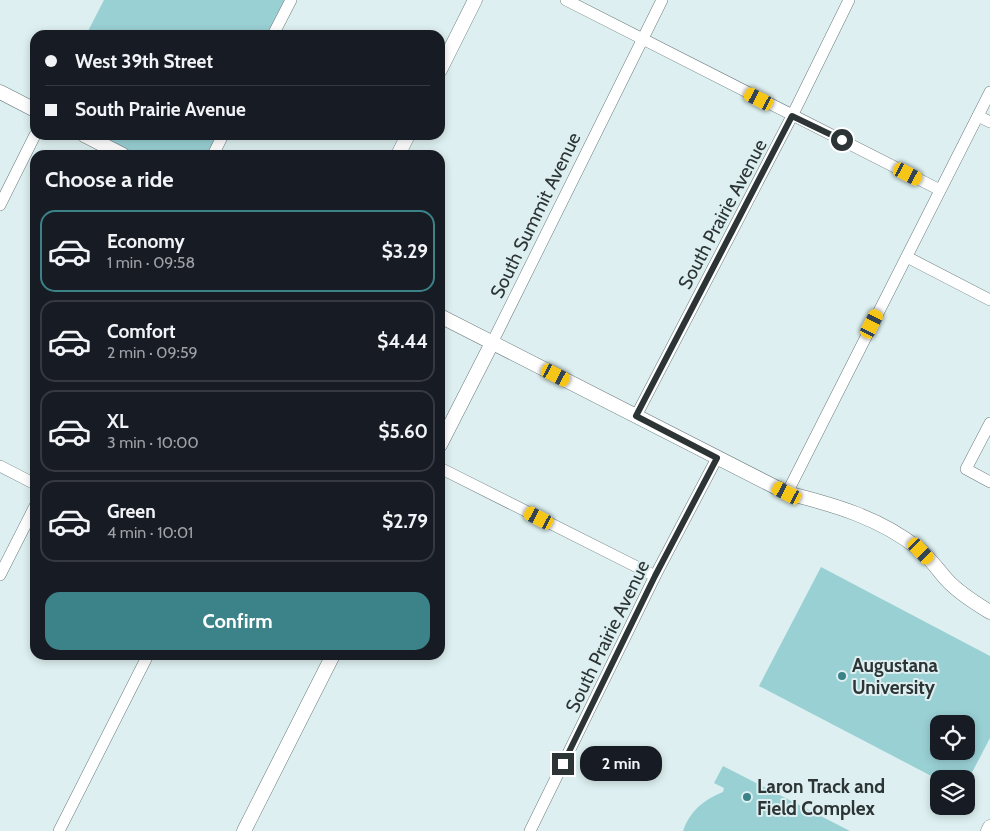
<!DOCTYPE html>
<meta charset="utf-8">
<style>
body{margin:0;font-family:Cabin,sans-serif;background:#242831;color:#f1f3f6;height:100vh;display:flex;flex-direction:column;font-size:19px;white-space:nowrap}
*{box-sizing:border-box;margin:0}
p{font-size:16px;color:#9ea1a6}
.icon{flex:none;width:28px;height:28px;fill:none;stroke:currentColor;stroke-width:2;stroke-linecap:round;stroke-linejoin:round}
.map{position:relative;flex:1;overflow:hidden}
.side{position:absolute;left:30px;top:150px;width:415px;height:510px;display:flex;flex-direction:column;background:#171b24;border-radius:15px;box-shadow:0 2px 8px #0003}
.side>*{flex:none}
.top-card{position:absolute;left:30px;top:30px;width:415px;height:110px;border-radius:15px;box-shadow:0 2px 8px #0003;display:grid;align-content:center;height:110px;padding:0 15px;background:#171b24}
.tools{position:absolute;left:930px;top:715px;display:grid;gap:10px}
.tools a{display:grid;place-items:center;width:45px;height:45px;border-radius:10px;background:#171b24;box-shadow:0 2px 8px #0003;font-size:25px}
.end{position:absolute;width:22px;height:22px;margin:-11px;border:6px solid #2d3435;background:#fff;box-shadow:0 0 0 2px #fff}
.from{border-radius:50%}
.bubble{position:absolute;height:35px;border-radius:15px;background:#171b24;box-shadow:0 2px 8px #0003;font-size:16px;font-weight:800;line-height:35px;text-align:center}
.car{position:absolute;width:15px;height:30px;margin:-15px -8px;border-radius:6px;box-shadow:0 0 4px 1px #0007;background:linear-gradient(#f5c518 24%,#345 0 40%,#f5c518 0 76%,#345 0 86%,#f5c518 0)}
.top-card b{display:flex;align-items:center;gap:18px;height:48px;font-size:19px}
.top-card b+b{border-top:1px solid #363941}
.top-card i{width:12px;height:12px;background:#f1f3f6}
ul{padding:0;list-style:none}
li{display:flex;align-items:center;gap:15px;height:82px;margin:0 10px 8px;padding:0 5px;border:2px solid #363941;border-radius:15px}
li div{flex:1}
li b{display:block;font-size:19px}
li em{font-style:normal;font-weight:800}
li.current{border-color:#3b8389}
li>.icon{width:45px;height:45px;stroke-width:1.5}
h2{padding:0 15px;font-size:22px;line-height:60px}
.cta{display:flex;gap:10px;margin-top:auto;padding:10px 15px}
.cta a{flex:1;height:58px;border-radius:15px;background:#3b8389;color:#fff;font-size:20px;font-weight:800;line-height:58px;text-align:center}
.map>svg:first-child{display:block}
.green{fill:#99d0d4;fill-rule:evenodd}
.lines{fill:none;stroke-linecap:round;stroke-linejoin:round}
.minor-casing{stroke:#6a7b7c;stroke-width:12}
.tertiary-casing{stroke:#6a7b7c;stroke-width:15}
.minor{stroke:#fff;stroke-width:11}
.tertiary{stroke:#fff;stroke-width:14}
.route{stroke:#2d3435;stroke-width:6}
.poi-dot{fill:#3b8389;stroke:#ddeff0;stroke-width:2}
.labels{text-anchor:middle;stroke-width:4;stroke-linejoin:round;paint-order:stroke}
.street-label{font-size:19px;fill:#2d3435;stroke:#ddeff0}
.poi-label{font-size:19px;font-weight:bold;fill:#2d3435;stroke:#ddeff0;text-anchor:start}
</style>
<div class="map">
<svg width="990" height="831" viewBox="0 0 990 831">
<rect width="100%" height="100%" fill="#ddeff0"/>
<g class="green">
<path d="M104,0h187l-18,35h-187z"/>
<path d="M84,135h139l-10,20h-90z"/>
<path d="M821,567l169,89v82l-24,46v-5l-27,1 -180,-94zM939,724h27v27h-27z"/>
<path d="M723,766l127,65h-167c6,-19 21,-32 40,-39l1,-4 -10,-5z"/>
</g>
<g class="lines">
<g class="minor-casing">
<g id="minor">
<path d="M566,0l374,190"/>
<path d="M273,35l18,-35"/>
<path d="M978,116l12,6"/>
<path d="M213,155l10,-20"/>
<path d="M0,205l35,-70"/>
<path d="M907,257l83,43"/>
<path d="M492,343l170,-343"/>
<path d="M636,416l156,-300 57,-116"/>
<path d="M990,423l-24,46 24,13"/>
<path d="M0,466l35,18"/>
<path d="M440,468l215,108"/>
<path d="M787,493l203,-401"/>
<path d="M0,575l35,-69"/>
<path d="M59,831l89,-176"/>
<path d="M530,831l125,-255 62,-118"/>
</g>
</g>
<g class="tertiary-casing">
<g id="tertiary">
<path d="M440,70l35,-70"/>
<path d="M0,92l35,18"/>
<path d="M84,135l39,20"/>
<path d="M398,155l10,-20"/>
<path d="M440,316l347,177c48,12 93,25 132,56 11,9 19,21 28,31 12,13 28,23 43,32"/>
<path d="M440,445l52,-102"/>
<path d="M244,831l89,-176"/>
<path d="M988,831l2,-4"/>
</g>
</g>
<use href="#minor" class="minor"/>
<use href="#tertiary" class="tertiary"/>
</g>
<g class="lines">
<path class="route" d="M563,764l92,-188 62,-118 -81,-42 156,-300 50,24"/>
</g>
<g class="poi-dot">
<circle cx="842" cy="676" r="5"/>
<circle cx="747" cy="797" r="5"/>
</g>
<g class="labels">
<g class="street-label">
<text transform="translate(722 214) rotate(-62)" y="7">South Prairie Avenue</text>
<text transform="translate(535 215) rotate(-64)" y="7">South Summit Avenue</text>
<text transform="translate(607 636) rotate(-64)" y="7">South Prairie Avenue</text>
</g>
<g class="poi-label">
<text x="852" y="672">Augustana<tspan x="852" dy="22">University</tspan></text>
<text x="757" y="793">Laron Track and<tspan x="757" dy="22">Field Complex</tspan></text>
</g>
</g>
</svg>
<div class="tools">
<a><svg class="icon" aria-label="locate" viewBox="0 0 24 24"><circle cx="12" cy="12" r="6"/><path d="M12 2v4M12 18v4M2 12h4M18 12h4"/></svg></a>
<a><svg class="icon" aria-label="layers" viewBox="0 0 24 24"><path d="M12 4l9 5-9 5-9-5zM3 14l9 5 9-5"/></svg></a>
</div>
<i class="end from" style="left:842px;top:140px"></i>
<i class="end" style="left:563px;top:764px"></i>
<div class="bubble" style="left:580px;top:746px;width:82px">2 min</div>
<i class="car" style="left:759px;top:99px;rotate:297deg"></i>
<i class="car" style="left:908px;top:174px;rotate:117deg"></i>
<i class="car" style="left:872px;top:324px;rotate:27deg"></i>
<i class="car" style="left:556px;top:375px;rotate:117deg"></i>
<i class="car" style="left:787px;top:493px;rotate:297deg"></i>
<i class="car" style="left:539px;top:518px;rotate:297deg"></i>
<i class="car" style="left:921px;top:551px;rotate:136deg"></i>
<div class="top-card">
<b><i class="from"></i>West 39th Street</b>
<b><i></i>South Prairie Avenue</b>
</div>
<section class="side">
<h2>Choose a ride</h2>
<ul>
<li class="current"><svg class="icon" aria-label="car" viewBox="0 0 24 24"><path d="M5 17H2v-5l4-1 3-4h7l3 4 3 1v5h-3M9 17h6M6 11h13"/><circle cx="7" cy="17" r="2"/><circle cx="17" cy="17" r="2"/></svg><div><b>Economy</b><p>1 min · 09:58</p></div><em>$3.29</em></li>
<li><svg class="icon" aria-label="car" viewBox="0 0 24 24"><path d="M5 17H2v-5l4-1 3-4h7l3 4 3 1v5h-3M9 17h6M6 11h13"/><circle cx="7" cy="17" r="2"/><circle cx="17" cy="17" r="2"/></svg><div><b>Comfort</b><p>2 min · 09:59</p></div><em>$4.44</em></li>
<li><svg class="icon" aria-label="car" viewBox="0 0 24 24"><path d="M5 17H2v-5l4-1 3-4h7l3 4 3 1v5h-3M9 17h6M6 11h13"/><circle cx="7" cy="17" r="2"/><circle cx="17" cy="17" r="2"/></svg><div><b>XL</b><p>3 min · 10:00</p></div><em>$5.60</em></li>
<li><svg class="icon" aria-label="car" viewBox="0 0 24 24"><path d="M5 17H2v-5l4-1 3-4h7l3 4 3 1v5h-3M9 17h6M6 11h13"/><circle cx="7" cy="17" r="2"/><circle cx="17" cy="17" r="2"/></svg><div><b>Green</b><p>4 min · 10:01</p></div><em>$2.79</em></li>
</ul>
<div class="cta"><a>Confirm</a></div>
</section>
</div>
